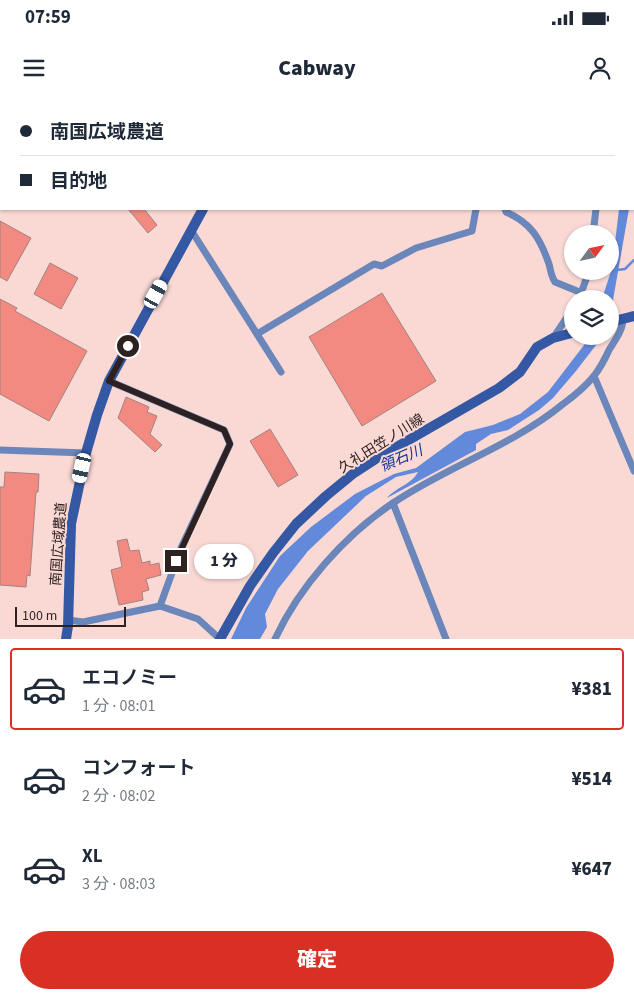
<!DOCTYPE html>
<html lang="ja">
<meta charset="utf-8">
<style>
body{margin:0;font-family:"Source Sans 3","Noto Sans JP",sans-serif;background:#f6f6f7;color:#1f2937;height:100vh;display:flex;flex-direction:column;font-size:19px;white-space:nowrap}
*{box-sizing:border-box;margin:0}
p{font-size:16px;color:#747a83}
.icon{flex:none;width:28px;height:28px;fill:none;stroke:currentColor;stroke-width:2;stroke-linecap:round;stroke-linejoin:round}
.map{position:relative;height:539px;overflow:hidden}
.details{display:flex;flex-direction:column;background:#fff;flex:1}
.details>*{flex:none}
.guide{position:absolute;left:0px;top:0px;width:635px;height:110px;box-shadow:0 1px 4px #0004;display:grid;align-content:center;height:110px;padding:0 20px;background:#fff}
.needle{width:32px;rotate:57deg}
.buttons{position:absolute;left:564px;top:125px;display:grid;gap:10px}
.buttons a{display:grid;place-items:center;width:55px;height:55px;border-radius:50%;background:#fff;box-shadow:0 1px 4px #0004;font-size:25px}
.scale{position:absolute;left:15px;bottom:12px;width:111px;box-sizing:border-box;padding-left:5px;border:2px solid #2e2221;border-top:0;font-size:14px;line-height:18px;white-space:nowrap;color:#2e2221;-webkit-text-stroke:4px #fad9d5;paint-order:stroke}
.end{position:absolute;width:22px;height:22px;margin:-11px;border:6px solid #2e2221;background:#fff;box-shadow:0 0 0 2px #fff}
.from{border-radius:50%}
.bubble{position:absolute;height:35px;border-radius:18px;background:#fff;box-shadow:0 1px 4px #0004;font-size:16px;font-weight:800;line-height:35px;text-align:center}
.car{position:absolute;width:15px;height:30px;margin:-15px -8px;border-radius:6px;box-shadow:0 0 4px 1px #0007;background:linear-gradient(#fff 24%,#345 0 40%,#fff 0 76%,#345 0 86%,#fff 0)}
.guide b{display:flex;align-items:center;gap:18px;height:48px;font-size:19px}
.guide b+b{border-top:1px solid #e0e1e3}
.guide i{width:12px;height:12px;background:#1f2937}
ul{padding:9px 0 0;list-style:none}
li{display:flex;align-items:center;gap:15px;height:82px;margin:0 10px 8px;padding:0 10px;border:2px solid transparent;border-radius:5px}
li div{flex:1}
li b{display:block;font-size:19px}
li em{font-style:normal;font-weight:800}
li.on{border-color:#d93025}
li>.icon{width:45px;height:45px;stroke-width:1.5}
.action{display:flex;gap:10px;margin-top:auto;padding:10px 20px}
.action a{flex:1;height:58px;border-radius:30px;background:#d93025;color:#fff;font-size:20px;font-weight:800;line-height:58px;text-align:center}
.status{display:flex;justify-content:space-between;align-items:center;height:35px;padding:0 25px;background:#fff;direction:ltr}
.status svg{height:14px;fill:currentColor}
header{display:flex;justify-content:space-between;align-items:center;height:65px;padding:0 20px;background:#fff;font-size:22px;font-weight:800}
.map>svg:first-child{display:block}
.water{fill:#6289da}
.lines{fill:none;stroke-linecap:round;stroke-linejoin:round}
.stream{stroke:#6289da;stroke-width:2.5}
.building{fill:#f38a81;stroke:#a18480}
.street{stroke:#6b86ba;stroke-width:7}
.secondary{stroke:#3458a3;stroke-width:10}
.route{stroke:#2e2221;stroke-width:6}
.labels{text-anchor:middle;stroke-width:4;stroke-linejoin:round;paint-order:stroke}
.street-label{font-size:14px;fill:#2e2221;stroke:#fad9d5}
.water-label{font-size:15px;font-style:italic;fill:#0e3693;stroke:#fad9d5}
</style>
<div class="status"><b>07:59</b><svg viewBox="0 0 49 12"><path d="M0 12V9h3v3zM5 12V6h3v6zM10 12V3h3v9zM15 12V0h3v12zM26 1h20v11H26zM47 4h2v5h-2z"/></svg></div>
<header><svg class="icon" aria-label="menu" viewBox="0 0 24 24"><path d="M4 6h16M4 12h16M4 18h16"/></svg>Cabway<svg class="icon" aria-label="person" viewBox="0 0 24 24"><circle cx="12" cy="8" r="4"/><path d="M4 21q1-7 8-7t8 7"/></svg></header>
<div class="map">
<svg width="634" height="539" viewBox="0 0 634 539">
<rect width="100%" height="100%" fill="#fad9d5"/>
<g class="water">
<path d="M619,109h10l-19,108v-18h-8l10,-31z"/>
<path d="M591,236h12l-27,35 -23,27 -14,12 -31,20 -17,4 -15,10v6l-89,48c9,-11 24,-13 31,-26l-22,5 -30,19 -58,55 -30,38 -13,25 2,13 -7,12h-29l15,-31 34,-52 31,-29 44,-33 39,-20 22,-6 49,-36 28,-7 27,-11 28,-22z"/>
</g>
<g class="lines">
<path class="stream" d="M617,170l8,-1 9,-9"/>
</g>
<g class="building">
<path d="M128,109h16l13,16 -9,8z"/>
<path d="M0,121l31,17 -24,43 -7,-4z"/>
<path d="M50,163l28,15 -17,31 -27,-15z"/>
<path d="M382,193l54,88 -74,45 -53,-89z"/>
<path d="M0,199l17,9 -2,3 72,40 -38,70 -49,-27z"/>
<path d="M126,297l23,10 -2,5 10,4 -7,18 12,11 -7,7 -37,-34z"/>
<path d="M270,329l28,46 -20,12 -28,-46z"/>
<path d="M5,372l34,2 -1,18h-2l-6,84 -3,-1 -1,12 -26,-2v-98h4z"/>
<path d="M127,439l3,12 9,-1 3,13 8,-2v4l9,-2 2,12 -15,4 3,11 -7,2 1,8 -24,5 -8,-35 11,-3 -5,-26z"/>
</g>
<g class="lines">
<g class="street">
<path d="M42,0l1,1"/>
<path d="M156,0l2,1"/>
<path d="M339,0l1,1"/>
<path d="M11,1l2,-1"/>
<path d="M191,1l1,-1"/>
<path d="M484,1l1,-1"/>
<path d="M609,1v-1"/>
<path d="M0,10l1,-1"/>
<path d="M0,29l1,2"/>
<path d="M0,71l1,-1"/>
<path d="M505,109l1,3c25,11 34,26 43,52 2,7 2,12 6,18l27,11"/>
<path d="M191,130l90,142"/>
<path d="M593,134l3,-25"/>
<path d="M579,199l10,-28"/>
<path d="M257,234l117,-70 8,2 34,-18 56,-17 4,-22"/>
<path d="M553,238l19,-28"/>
<path d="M594,276l40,95"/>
<path d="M109,281l115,49 6,14 -49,104 -21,58 38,13 22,20"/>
<path d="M0,350l86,3"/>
<path d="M393,403l53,136"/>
<path d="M68,520l15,2 77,-16"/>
<path d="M275,539c24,-52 70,-104 118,-136 55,-37 119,-57 170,-99 11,-8 22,-17 31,-28 6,-8 11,-17 15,-26 6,-10 14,-20 14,-31"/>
</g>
<g class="secondary">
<path d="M309,1l1,-1"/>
<path d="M610,222l24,-6"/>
<path d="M66,539l2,-13 3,-102 15,-71 11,-38 12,-34 94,-172"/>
<path d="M220,539l30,-53 23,-33 23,-29 30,-28 28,-23 20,-13 125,-72 21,-16 17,-25 16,-9 19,-5"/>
</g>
</g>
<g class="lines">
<path class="route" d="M128,246l-19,35 115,49 6,14 -54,117"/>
</g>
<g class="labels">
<g class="street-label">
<text transform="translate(381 343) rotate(-32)" y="5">久礼田笠ノ川線</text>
<text transform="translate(58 444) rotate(-86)" y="5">南国広域農道</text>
</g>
<g class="water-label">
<text transform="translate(401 358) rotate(-23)" y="5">領石川</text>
</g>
</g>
</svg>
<div class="buttons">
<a><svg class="needle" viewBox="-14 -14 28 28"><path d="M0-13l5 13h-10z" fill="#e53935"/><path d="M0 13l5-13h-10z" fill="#747a83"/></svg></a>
<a><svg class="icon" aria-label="layers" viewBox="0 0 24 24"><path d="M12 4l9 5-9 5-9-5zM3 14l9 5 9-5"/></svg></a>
</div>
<div class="scale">100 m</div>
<i class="end from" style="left:128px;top:246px"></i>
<i class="end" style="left:176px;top:461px"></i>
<div class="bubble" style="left:194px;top:444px;width:60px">1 分</div>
<i class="car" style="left:156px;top:194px;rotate:29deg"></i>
<i class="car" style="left:82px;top:368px;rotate:193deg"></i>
<div class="guide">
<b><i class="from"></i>南国広域農道</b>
<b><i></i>目的地</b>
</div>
</div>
<section class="details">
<ul>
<li class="on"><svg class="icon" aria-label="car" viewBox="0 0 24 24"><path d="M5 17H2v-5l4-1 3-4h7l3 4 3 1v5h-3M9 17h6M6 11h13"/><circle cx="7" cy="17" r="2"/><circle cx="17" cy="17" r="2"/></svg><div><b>エコノミー</b><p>1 分 · 08:01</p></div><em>¥381</em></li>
<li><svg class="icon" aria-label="car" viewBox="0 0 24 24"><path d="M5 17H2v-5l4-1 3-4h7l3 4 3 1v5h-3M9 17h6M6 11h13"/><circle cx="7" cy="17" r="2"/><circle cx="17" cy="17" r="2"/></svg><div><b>コンフォート</b><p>2 分 · 08:02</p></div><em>¥514</em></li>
<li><svg class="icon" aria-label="car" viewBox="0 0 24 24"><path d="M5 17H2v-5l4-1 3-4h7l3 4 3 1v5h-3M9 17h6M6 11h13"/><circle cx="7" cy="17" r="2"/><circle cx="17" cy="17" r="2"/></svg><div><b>XL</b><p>3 分 · 08:03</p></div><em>¥647</em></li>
</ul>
<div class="action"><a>確定</a></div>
</section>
